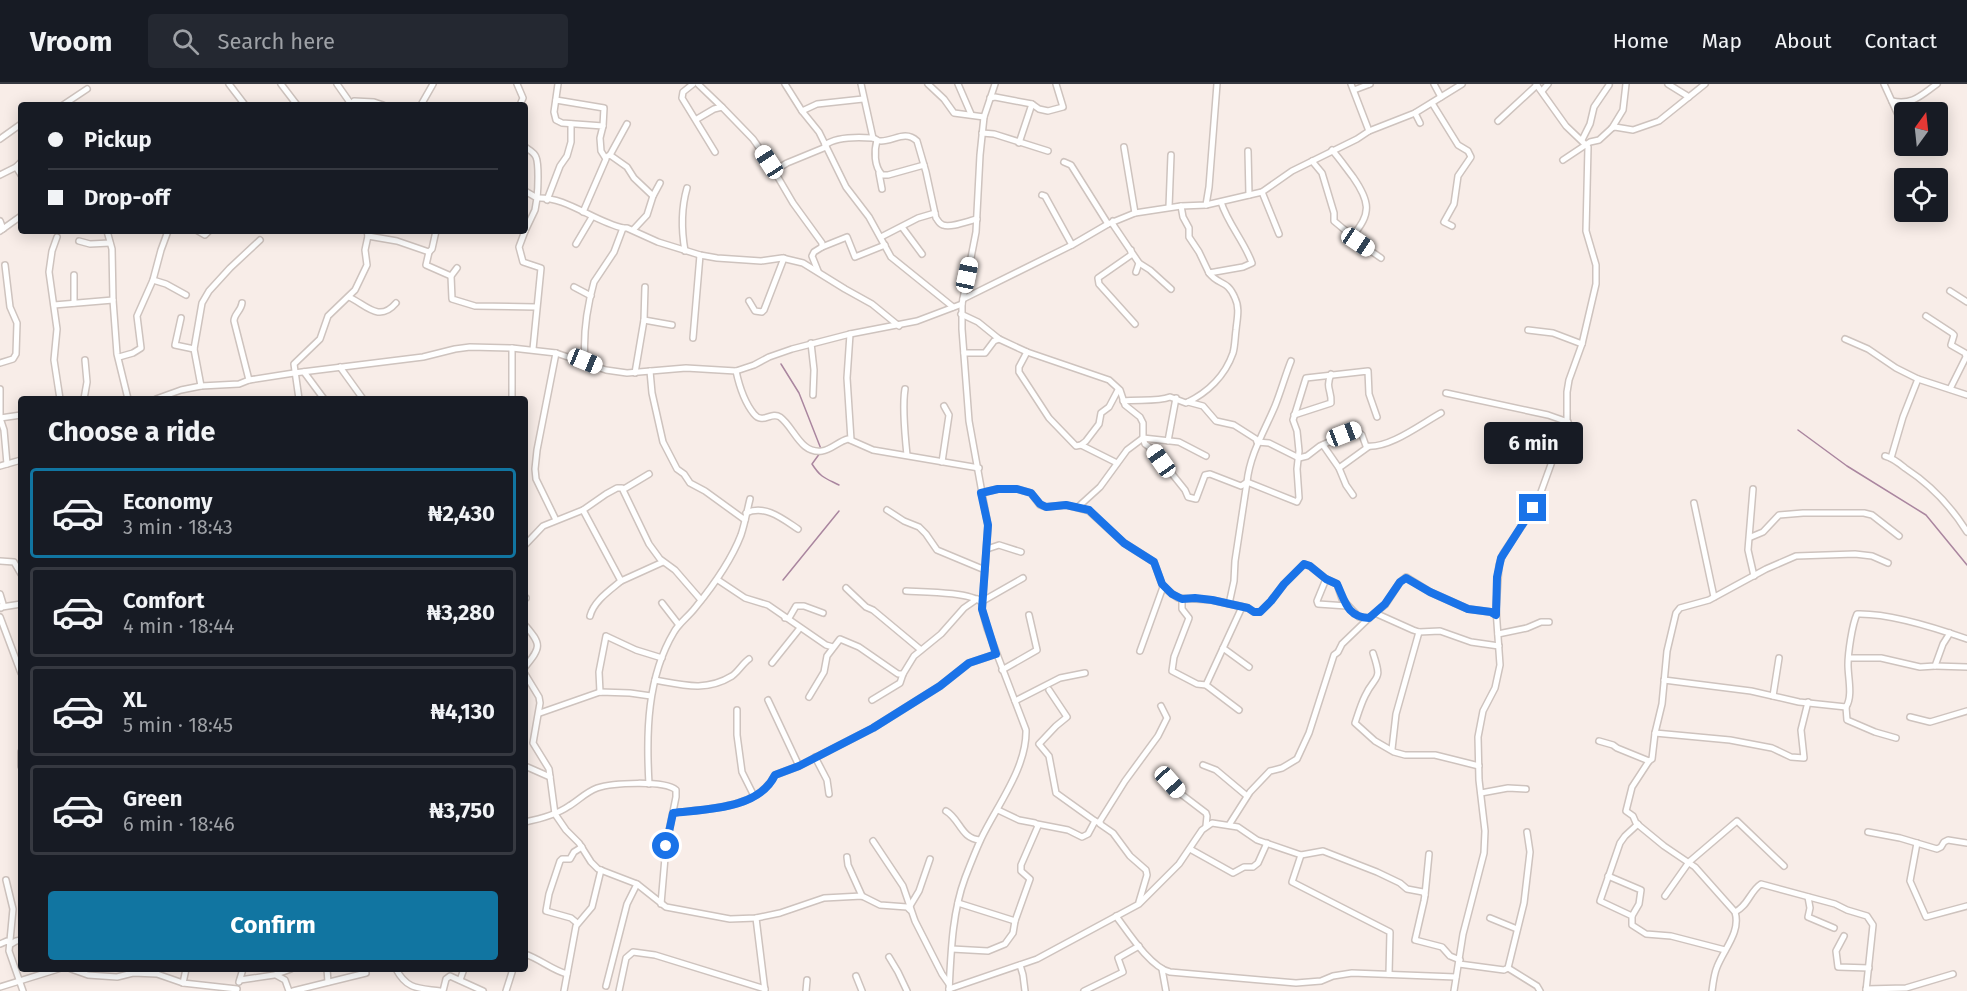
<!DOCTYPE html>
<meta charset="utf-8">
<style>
body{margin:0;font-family:"Fira Sans",sans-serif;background:#242831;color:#f1f3f6;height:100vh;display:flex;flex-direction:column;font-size:22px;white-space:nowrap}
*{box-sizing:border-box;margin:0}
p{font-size:20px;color:#9ea1a6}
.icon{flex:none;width:33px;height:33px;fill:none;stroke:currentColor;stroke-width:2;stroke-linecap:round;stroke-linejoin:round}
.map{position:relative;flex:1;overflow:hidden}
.details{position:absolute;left:18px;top:312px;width:510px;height:576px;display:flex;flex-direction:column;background:#171b24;border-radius:6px;box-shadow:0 3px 15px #0003}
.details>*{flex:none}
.top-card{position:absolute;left:18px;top:18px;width:510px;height:132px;border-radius:6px;box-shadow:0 3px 15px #0003;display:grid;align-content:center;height:132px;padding:0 30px;background:#171b24}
.needle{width:39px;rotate:15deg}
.fabs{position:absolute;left:1894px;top:18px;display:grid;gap:12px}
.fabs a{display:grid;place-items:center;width:54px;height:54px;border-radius:6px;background:#171b24;box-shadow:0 3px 15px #0003;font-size:30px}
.end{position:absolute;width:27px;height:27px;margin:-14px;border:8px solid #1a73e8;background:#fff;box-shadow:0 0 0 3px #fff}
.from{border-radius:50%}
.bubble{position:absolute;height:42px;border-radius:6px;background:#171b24;box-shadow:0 3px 15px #0003;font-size:20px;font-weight:700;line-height:42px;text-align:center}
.car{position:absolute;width:18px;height:36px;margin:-18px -9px;border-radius:8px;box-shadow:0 0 4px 2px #0007;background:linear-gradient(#fff 24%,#345 0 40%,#fff 0 76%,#345 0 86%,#fff 0)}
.top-card b{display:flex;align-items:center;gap:21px;height:57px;font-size:22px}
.top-card b+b{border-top:2px solid #363941}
.top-card i{width:15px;height:15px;background:#f1f3f6}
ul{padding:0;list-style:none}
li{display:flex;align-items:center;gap:18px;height:90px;margin:0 12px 9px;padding:0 18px;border:3px solid #363941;border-radius:6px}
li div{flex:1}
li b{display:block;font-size:22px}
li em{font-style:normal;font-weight:700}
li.current{border-color:#1175a1}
li>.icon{width:54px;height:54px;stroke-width:1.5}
h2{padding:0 30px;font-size:27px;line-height:72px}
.cta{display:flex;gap:12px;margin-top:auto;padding:12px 30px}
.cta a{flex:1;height:69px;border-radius:6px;background:#1175a1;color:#fff;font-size:24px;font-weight:700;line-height:69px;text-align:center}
header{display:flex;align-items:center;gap:36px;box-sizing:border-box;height:84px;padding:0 30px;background:#171b24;border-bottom:2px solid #363941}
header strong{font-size:28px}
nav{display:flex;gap:33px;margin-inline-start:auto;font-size:21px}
.search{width:420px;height:54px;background:#242831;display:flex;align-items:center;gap:15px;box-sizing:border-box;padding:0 21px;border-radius:6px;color:#9ea1a6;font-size:22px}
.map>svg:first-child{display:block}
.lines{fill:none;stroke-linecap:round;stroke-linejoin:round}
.stream{stroke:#aa869f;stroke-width:1.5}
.minor-casing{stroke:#cec3be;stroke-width:8}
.minor{stroke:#fff;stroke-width:5}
.route{stroke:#1a73e8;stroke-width:8}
</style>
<header>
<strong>Vroom</strong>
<div class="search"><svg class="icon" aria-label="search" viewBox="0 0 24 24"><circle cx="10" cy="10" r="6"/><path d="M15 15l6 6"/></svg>Search here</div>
<nav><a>Home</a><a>Map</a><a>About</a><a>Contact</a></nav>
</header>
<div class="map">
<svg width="1967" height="907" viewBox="0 0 1967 907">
<rect width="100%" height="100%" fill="#f8ede8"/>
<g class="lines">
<g class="stream">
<path d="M781,280l18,29 22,56"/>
<path d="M1798,346l49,36 79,49 41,50"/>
<path d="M820,369l-8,11c9,14 13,14 27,21"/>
<path d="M783,496l56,-69"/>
</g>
<g class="minor-casing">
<g id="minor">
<path d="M229,0l16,21"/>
<path d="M281,0l16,21"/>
<path d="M337,0l14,20"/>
<path d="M517,0l6,14 -3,7"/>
<path d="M558,0l-4,28 2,8 6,3 41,3 -3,12 1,13 5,8 -23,53"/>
<path d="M693,0l-10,8 -1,6 33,54"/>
<path d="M698,0l24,23"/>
<path d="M785,0l17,27 17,21 27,55 23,30 22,40 62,50"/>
<path d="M861,0l12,54"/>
<path d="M928,0l16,15 10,14 30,4"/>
<path d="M958,0l13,30"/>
<path d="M1351,0l18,47"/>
<path d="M1434,0l7,13"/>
<path d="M1668,0l21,13"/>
<path d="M1884,0l21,46"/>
<path d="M1354,6l16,-6"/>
<path d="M1542,7l6,-7"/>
<path d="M990,14l5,-1 37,7 7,5 9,2 15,-4 -7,-23"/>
<path d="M556,16l48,8 -1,18"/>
<path d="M1892,17c21,4 28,-5 45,-17"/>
<path d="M1432,19l26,42 10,6 3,6 -13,19 -4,28 -10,18 8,4"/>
<path d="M63,21l24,-16"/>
<path d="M350,21l4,-4 20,1 9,3"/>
<path d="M421,21l12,-21"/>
<path d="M802,27l15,-7 46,-5"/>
<path d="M1415,29l5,10"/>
<path d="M697,35l17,-10 8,-2 31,32 16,23 24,41 29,40v4l-8,5 -2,4 6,15"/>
<path d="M1498,37l39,-36"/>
<path d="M1612,44l3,-1 18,3 26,-9 46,-37"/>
<path d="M982,49l12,1 54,17"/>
<path d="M0,55l21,-15"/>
<path d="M877,56c-3,11 -3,26 5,35h6l36,-10"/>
<path d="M1582,56l8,-16 4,-17 15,-22"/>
<path d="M1019,59l13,-39"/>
<path d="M825,61c11,-8 33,-8 47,-7 7,1 1,3 9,3 13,0 24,-11 36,0l9,31 10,46c2,2 3,6 7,7 8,3 25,-4 34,-6"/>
<path d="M525,63c4,3 9,5 11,10 3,7 2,32 1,41 28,-2 58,24 86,30l-9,24 -20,30c-7,25 -11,52 -9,79"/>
<path d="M1124,63l11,66"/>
<path d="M1332,66c8,9 14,18 21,27 16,23 20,37 -1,59l6,6 23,16"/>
<path d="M1248,67l1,44"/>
<path d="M610,71l17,12 7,11 19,18"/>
<path d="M608,72l2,-1 17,-31"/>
<path d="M1563,76l27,-18 9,-2 13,-12 11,-18 3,-26"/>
<path d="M1312,77l10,12 12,40v8l18,15"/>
<path d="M21,78l-5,5 5,8"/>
<path d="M1064,78l7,3 37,59"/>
<path d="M774,87l13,-8 39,-16"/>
<path d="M879,89l3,16"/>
<path d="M0,91l16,-8"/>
<path d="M525,107l12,7 -2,12 -10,21"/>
<path d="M1262,108l17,42"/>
<path d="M1042,111l3,1 27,49"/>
<path d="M547,116l13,-34 7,-10 4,-14v-18"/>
<path d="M1206,121l3,-18 8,-103"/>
<path d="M1181,122l2,11 6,11v9l10,15 10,21 34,-6 9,-4c-8,-22 -24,-39 -31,-61"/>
<path d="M1169,123l2,-52"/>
<path d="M0,137l3,8"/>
<path d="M1113,137l-1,2 27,40 -3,9"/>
<path d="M902,143l20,27"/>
<path d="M623,144h4l31,14 42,13 17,3 44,3 21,-3 21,5 42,26 27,15 27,22"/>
<path d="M633,146l14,-15 6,-19 7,-13"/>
<path d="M0,147l21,-15"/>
<path d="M107,147l5,18 1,51 4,54 11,45"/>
<path d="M198,147l7,4 4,-4"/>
<path d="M525,147l-6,16 4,15 18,6 -8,81"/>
<path d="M368,152l29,5 32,11 3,-3 4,-18"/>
<path d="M57,153l-5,14 -3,21 8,57 -3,31 6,39"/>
<path d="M881,153l37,-19 17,-5"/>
<path d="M79,157l11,3 20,-1"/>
<path d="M576,160l16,-27"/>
<path d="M822,163l25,-10 8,20 30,-12"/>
<path d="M1131,166v5l-33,23 1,6 36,40"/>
<path d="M685,167c-4,-23 -4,-42 2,-63"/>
<path d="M429,168l-3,13 25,11"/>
<path d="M1139,179l11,7 21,19"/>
<path d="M457,184l-6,8 1,23 23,7 61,1"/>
<path d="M153,196l13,4 20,11"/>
<path d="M574,203l17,9"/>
<path d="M1950,207l17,11"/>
<path d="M349,213c17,8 30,26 47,6"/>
<path d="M963,215l109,-54 36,-21 27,-11 46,-7 25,-1 56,-13 30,-21 65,-32 12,-8 46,-18 47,-29"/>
<path d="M749,217l6,10 7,1 2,-2 20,-52"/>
<path d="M74,219v-28"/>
<path d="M242,219c-1,8 -8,11 -8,18l15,59"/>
<path d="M54,221l59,-5"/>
<path d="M961,230l17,8 21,17 28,13 82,28 11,10 5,15 15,12 3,6v15l2,6 7,5 33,41 3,7 8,2 9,-24 5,-1 31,12 6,-4 -12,79 -1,20 -5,23"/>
<path d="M1926,232l26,17 2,2 -3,10 14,8 1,4 -16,32"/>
<path d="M181,234l-6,27 19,4"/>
<path d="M644,236l28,5"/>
<path d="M1528,246l25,3 29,11"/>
<path d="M850,250l-3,44 4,62"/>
<path d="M693,254l7,-83"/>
<path d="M1845,255l23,10 28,19 22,11 49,16"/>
<path d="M811,259l3,27 -1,25"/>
<path d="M512,264v51"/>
<path d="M1027,268l-8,15v5l30,46 27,28 5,-1 5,-4 13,-17 2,-11 8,-6 9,-17"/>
<path d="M556,269l-19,97 -2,19 1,10 20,41"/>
<path d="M964,269h21l9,-12 5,-2"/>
<path d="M119,273l14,-4 8,-5 -4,-32 16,-36 8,-30 7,-19"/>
<path d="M1291,277c-6,15 -10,30 -16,45 -11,26 -25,48 -28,76l50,20 2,-4 -2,-29 2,-18 -2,-20 -4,-11 13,-42 62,-7 1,23 8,23"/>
<path d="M0,279l13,-4 3,-5 1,-31 -7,-16 -5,-42"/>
<path d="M340,283l23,32"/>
<path d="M650,287l2,22 11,49 14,27 7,5 6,9 15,8 40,29"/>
<path d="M736,287c3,14 9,32 18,43 9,11 17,-3 26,3 14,10 20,37 42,34 9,-1 17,-10 26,-12l25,11 106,18"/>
<path d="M304,288l20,27"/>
<path d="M635,289l9,-53 1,-33"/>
<path d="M201,302l-7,-37 8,-46 7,-12 21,-23 30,-28"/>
<path d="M0,305v29l4,12 3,34"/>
<path d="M905,305c-3,18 0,47 2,66"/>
<path d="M1446,309l102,22 20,7"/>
<path d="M84,315l3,-17 -2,-22"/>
<path d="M156,315l25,-9 20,-4 38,-2 10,-4 45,-7 129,-16 32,-8 15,-2 42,1 44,5 50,17 21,3 59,-5 50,3 18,-6 15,-8 23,-8 58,-15 67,-13 45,-17"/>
<path d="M299,315l-5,-35 26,-25 8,-23 27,-26 12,-25 -2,-15 3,-14 -1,-5"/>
<path d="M1123,317c15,-2 34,1 47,-4l16,6c21,-10 39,-27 47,-50 2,-7 2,-16 3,-23 1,-11 4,-22 -1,-32 -8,-19 -16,-12 -26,-25"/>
<path d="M1188,318l15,4 13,15 18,4 22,14 1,3 12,1 30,15 8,-2 13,-10 36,-16 6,5 4,11c23,3 55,-22 75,-33"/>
<path d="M1294,331l37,-12c1,-13 -6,-14 0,-29"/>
<path d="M0,334l21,-3"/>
<path d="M1168,357l8,-43"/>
<path d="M1081,361l36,18"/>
<path d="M1323,361l16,23 7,17 7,10"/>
<path d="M1885,372c8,2 14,7 20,12 26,17 46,38 62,64"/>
<path d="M1891,374l12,-41 15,-38"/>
<path d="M942,378l7,-47 -5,-9"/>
<path d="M0,382l21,-6"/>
<path d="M1339,384l29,-21"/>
<path d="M624,405l25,-15"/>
<path d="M1753,405l-5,61 6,26"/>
<path d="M981,409l17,-4h19l14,4 9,12 6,2 20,-2 23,6 35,32 30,19 9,25 15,11 34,2 36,8 6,4h6l11,-11 13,-17 20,-20 6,2 16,13 11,5 5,15 17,18 10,1 6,-5 38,17 6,2 21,-1 31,11 28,4"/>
<path d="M1694,419l20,94"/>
<path d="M1078,423l22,-20 27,-37 16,-12 36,4 27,14"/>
<path d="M583,426l38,71 42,-19"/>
<path d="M887,426l17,11 15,6 7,7 11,16 48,20"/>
<path d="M746,429c19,-9 37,6 52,16"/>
<path d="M1751,453l12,-5 16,-17 24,-2h61l8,2 27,21"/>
<path d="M525,461l18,-19 40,-16 23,-16 11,-6h5l27,56 11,15 15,11 26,30"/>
<path d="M987,465l12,-4 22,7"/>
<path d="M0,477l14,1 7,12"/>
<path d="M1326,495l-9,22 1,3 29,2"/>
<path d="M718,496l27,18 23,7 58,40 7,2"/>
<path d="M846,504l20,19 7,3 48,40"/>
<path d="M906,507c18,1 63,1 75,11l42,-24"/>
<path d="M0,510l3,10 -2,4"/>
<path d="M525,514h1"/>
<path d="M1182,515v10l7,9 -15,39 -2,14 25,13 9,1 33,25"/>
<path d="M662,519l17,22"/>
<path d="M2,523l19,-3"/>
<path d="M1375,529l10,-8 15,-23 6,-5 24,15 38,17 23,3 5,3"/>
<path d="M590,532c4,-15 19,-25 31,-35"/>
<path d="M0,533l21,56"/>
<path d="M785,534h4l7,-12h8l19,7"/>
<path d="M525,541c17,20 16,22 0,42"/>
<path d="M1498,550l29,-6 14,-6h8"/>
<path d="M1223,564l26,19"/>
<path d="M1140,567l23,-64"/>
<path d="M1373,569c10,30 3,20 -8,43 -4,8 -7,18 -10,27l20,18 19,11 11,3h30l44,11"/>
<path d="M1849,574h32l39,9 15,-1 8,-22 7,-11"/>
<path d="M772,579l28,-35"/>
<path d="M1935,582l32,1"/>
<path d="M1002,586l35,-20 -8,-35"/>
<path d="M525,590l14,23 1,6 -7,40 16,26 6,45 11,16 13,13 12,19 7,7 39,15 29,23 64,12 26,-1 24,-5 44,-15 38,-2 18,9 27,2 3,3"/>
<path d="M655,596c28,5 51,12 77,-4 7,-5 10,-12 17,-17"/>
<path d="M1664,596l87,11 48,11 47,5c7,-11 2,-29 2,-42 0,-12 4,-40 9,-51 32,-1 79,14 110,25"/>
<path d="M1206,601l36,-78"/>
<path d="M1049,606l18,27 -11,9 -17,18 10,12 7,37 39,28 5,2"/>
<path d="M600,608l-1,-20 7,-36 30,14 26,8"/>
<path d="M1773,612l6,-38"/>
<path d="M809,613l15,-25 3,-16 13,-17 19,8 39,27h5"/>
<path d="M768,616l31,66"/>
<path d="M872,616l28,-17 3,-9 11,-18 27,-22 23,-26 13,-9"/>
<path d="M1015,617l45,-23 25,-5"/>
<path d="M1846,623l1,13 28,12 21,6"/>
<path d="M737,626v25l5,37 12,24"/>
<path d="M540,629l60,-21 30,1 21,3"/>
<path d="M1910,633l20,5 37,-11"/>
<path d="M1655,649l75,7 42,8 19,9 13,1 -3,-28 7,-28"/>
<path d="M1599,657l14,4 4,3 32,13"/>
<path d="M1392,665l4,-35 23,-82"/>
<path d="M21,668v14"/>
<path d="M815,673l12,23 2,14"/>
<path d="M1203,681l13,5 31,26"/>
<path d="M525,682l25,11"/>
<path d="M1170,698l11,12 25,19 1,3 -1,10"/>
<path d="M649,700c-3,-51 -2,-107 25,-152 5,-9 14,-15 21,-24 18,-22 36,-47 46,-73 4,-12 6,-24 9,-36"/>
<path d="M1481,709l27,-5 18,1"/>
<path d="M946,727c14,8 15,28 34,29"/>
<path d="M673,729c34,-4 85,-4 102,-38l24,-9 74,-38 67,-42 29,-23 27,-9"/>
<path d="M525,738c15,-3 31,-7 44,-16 10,-6 17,-14 28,-18 15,-5 67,-8 79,2v7l-10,49 -5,58"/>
<path d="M1037,740l31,6 14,7 6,-3 7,-13"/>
<path d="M1638,740l-13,12 -5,7 -20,58 32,15v9l14,9 25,2 54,14"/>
<path d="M1229,741l21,-33 20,-21 12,-3 15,-9 12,-26 25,-78 4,-3 4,-8 27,-26"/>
<path d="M1868,748l32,6 37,11 4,-2 3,-5 4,-2 19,3"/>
<path d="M873,757l30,45 12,35 27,53 7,10"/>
<path d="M1917,759l-7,38 16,36 41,-11"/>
<path d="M1190,765l43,24 11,-6h9l5,-4 9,-20"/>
<path d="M1301,771l-9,27 98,50 -1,42"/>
<path d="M847,773l1,8 14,31"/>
<path d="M1608,792l33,14 -2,14 -7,12"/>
<path d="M6,796l7,29 -4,42 14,40"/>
<path d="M1425,811l4,-41"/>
<path d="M1665,812l24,-34 48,-41 47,45"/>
<path d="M1808,813l2,11 -2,9 26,11"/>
<path d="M1139,818l8,-27 -1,-5 -16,-14 -17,-23 -13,-9v-3l25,-40 33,-45 9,-18 -6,-12"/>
<path d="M958,819l57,18"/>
<path d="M910,822l9,-15 11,-32"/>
<path d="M1735,828c13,-6 15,-21 26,-28l74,20 12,6 20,6 6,9 -7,66"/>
<path d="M1116,832c12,16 34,51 54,56l126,11 25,-2 12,-5 19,-3 104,4"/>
<path d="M756,834l9,73"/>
<path d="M1490,834l27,11"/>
<path d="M577,839l-6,-5 -25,-7 3,-17 11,-33 2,-2h8l4,-7 8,-5"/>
<path d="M1844,852l-8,15 2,16 31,1"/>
<path d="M0,860l7,-3 4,3 5,-3 5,-1"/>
<path d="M952,865l36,2 17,-7 8,-11 2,-12 15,-42 -9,-8v-6l17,-39 -3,-3 -16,-3 -21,-10"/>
<path d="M525,870c15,5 27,16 42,20"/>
<path d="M889,873l9,15 9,19"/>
<path d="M1459,880l45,6 4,-2 16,-65 6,-51 -3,-20"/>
<path d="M1020,881l3,10 2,16"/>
<path d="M1508,884l29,18 3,5"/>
<path d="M71,885l17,6 29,2 16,-4 24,1 26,9"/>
<path d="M186,885l-3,14 54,6"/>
<path d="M327,885l1,13"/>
<path d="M396,885c11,21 23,19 44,22"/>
<path d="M1162,885l4,22"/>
<path d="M276,891l9,5 4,11"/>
<path d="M856,892l6,15"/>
<path d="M240,896l34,-5 17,-6"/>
<path d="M460,896l4,-11"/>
<path d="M239,898l4,-13"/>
<path d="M606,902l21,-82 10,-20"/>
<path d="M0,903l58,-18"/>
<path d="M949,905l88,-30 102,-55 40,-40 23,-34 10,-7 26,4 19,13 44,15 22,-4 54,21 23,11 7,6 16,3 2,3 -1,6 -9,39 27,7 8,9 10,4"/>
<path d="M1866,905l40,-1 47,-14"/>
<path d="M293,907l73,-18"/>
<path d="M443,907l3,-12 4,-3 33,15"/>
<path d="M506,907l7,-22"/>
<path d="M564,907l12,-65 16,-19 9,-37"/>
<path d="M619,907l7,-33 7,-6 22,3 110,34"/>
<path d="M806,907l1,-11"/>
<path d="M949,907c2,-38 3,-78 16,-113 5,-13 10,-26 16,-39 15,-32 46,-71 45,-109l-39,-102 -5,-19 6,-83 -19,-105 -7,-92v-25l14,-72 4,-77 4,-38 11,-33"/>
<path d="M1084,907l39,-19 -5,-14 21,-12"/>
<path d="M1454,907l9,-57 21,-81 1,-22 -6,-51 -1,-43 5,-26 12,-23 5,-23 -4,-56 3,-44 4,-11 34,-51 17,-47 13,-28v-36l2,-12 13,-36 14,-60v-19l-10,-34 2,-84 -22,-21 -30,-42"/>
<path d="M1712,907c1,-8 2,-17 5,-24 7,-18 24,-35 18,-55l-40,-45 -31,-21 -28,-23 -3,-7 -7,-5 6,-24 17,-26 3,-2 3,-26 7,-29 5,-53 9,-38 4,-5 29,-8 57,-31 30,-13 59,-2 17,2 16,7"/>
</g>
</g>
<use href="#minor" class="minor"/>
</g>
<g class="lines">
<path class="route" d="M666,762l7,-33c34,-4 86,-4 102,-38l24,-9 74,-38 67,-42 29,-23 27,-9 -14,-45 6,-84 -7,-32 17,-4h19l14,4 9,11 6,3 20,-2 23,5 35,33 30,19 8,22 10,10 10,5 13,-1 17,2 36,8 6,4h6l11,-11 13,-17 20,-20 6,2 16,13 11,5c8,17 10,33 32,34l16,-14 15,-22 6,-4 24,14 38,17 23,3 5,3 1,-38 4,-19 32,-50"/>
</g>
</svg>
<div class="fabs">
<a><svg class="needle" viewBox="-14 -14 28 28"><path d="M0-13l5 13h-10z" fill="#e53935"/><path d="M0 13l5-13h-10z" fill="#9ea1a6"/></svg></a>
<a><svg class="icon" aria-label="locate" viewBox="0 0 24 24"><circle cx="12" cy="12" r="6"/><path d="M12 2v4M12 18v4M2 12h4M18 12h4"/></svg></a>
</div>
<i class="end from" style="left:666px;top:762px"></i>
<i class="end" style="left:1533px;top:424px"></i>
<div class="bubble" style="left:1484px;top:338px;width:99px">6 min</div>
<i class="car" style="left:769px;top:78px;rotate:327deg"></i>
<i class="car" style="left:1358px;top:158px;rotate:124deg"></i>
<i class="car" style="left:967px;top:191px;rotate:12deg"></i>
<i class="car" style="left:585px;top:277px;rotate:112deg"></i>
<i class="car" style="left:1344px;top:350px;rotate:69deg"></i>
<i class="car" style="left:1161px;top:377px;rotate:325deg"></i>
<i class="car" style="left:1170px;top:698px;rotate:138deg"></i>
<div class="top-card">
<b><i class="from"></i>Pickup</b>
<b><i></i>Drop-off</b>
</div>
<section class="details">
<h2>Choose a ride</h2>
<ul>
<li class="current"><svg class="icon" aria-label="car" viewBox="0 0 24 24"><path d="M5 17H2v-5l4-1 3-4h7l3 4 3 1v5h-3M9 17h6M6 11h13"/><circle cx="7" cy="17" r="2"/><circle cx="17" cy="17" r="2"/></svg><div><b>Economy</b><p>3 min · 18:43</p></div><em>₦2,430</em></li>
<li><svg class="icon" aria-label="car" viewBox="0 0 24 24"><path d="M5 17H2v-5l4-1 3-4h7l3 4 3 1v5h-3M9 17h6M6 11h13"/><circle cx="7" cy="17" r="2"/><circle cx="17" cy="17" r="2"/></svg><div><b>Comfort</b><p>4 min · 18:44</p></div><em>₦3,280</em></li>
<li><svg class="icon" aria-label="car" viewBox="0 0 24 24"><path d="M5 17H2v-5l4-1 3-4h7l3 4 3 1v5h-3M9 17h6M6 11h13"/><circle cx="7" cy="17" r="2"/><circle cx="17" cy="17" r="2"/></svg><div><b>XL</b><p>5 min · 18:45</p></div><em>₦4,130</em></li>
<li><svg class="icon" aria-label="car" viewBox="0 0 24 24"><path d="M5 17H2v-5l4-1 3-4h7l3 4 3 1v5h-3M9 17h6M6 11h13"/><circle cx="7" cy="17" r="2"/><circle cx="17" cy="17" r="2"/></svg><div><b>Green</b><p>6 min · 18:46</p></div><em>₦3,750</em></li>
</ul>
<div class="cta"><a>Confirm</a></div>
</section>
</div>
